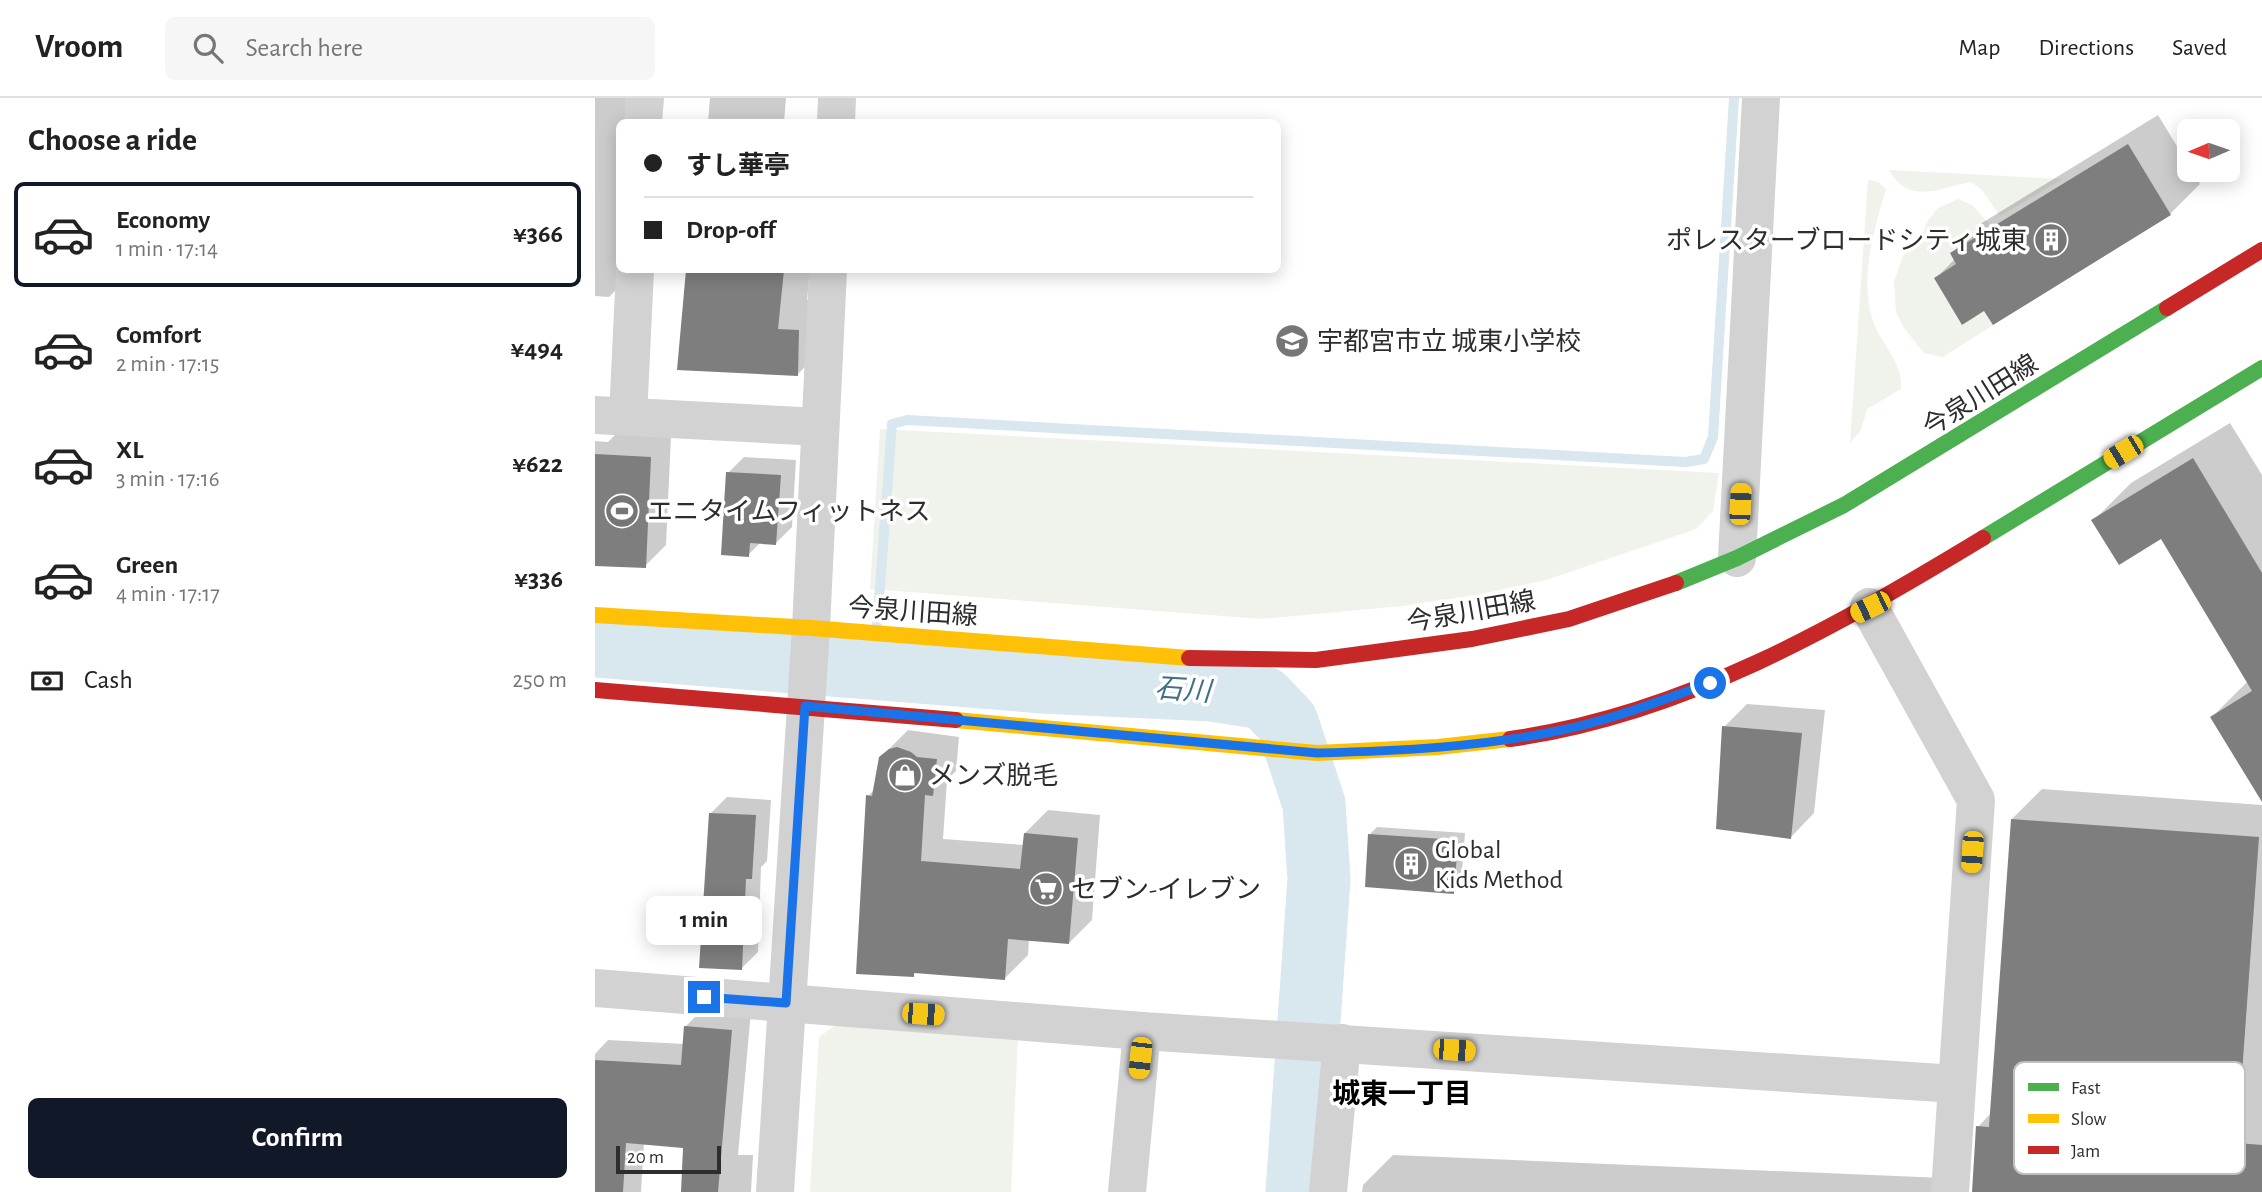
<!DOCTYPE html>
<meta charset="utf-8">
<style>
body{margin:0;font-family:"Alegreya Sans","Noto Sans JP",sans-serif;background:#f6f6f6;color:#222;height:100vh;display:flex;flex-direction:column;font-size:26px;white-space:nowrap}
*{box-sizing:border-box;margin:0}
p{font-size:23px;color:#767676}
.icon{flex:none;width:38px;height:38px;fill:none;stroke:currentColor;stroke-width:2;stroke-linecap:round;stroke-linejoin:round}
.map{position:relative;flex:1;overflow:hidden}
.details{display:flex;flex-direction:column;background:#fff;width:595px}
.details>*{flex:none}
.hud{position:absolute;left:21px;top:21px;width:665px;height:154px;border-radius:10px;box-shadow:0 4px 18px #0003;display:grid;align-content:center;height:154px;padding:0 28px;background:#fff}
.needle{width:46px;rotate:268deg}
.tools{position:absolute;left:1582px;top:21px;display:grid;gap:14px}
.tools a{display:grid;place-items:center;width:63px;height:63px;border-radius:10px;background:#fff;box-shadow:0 4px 18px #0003;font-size:35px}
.scale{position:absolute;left:21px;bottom:18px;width:105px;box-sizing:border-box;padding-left:7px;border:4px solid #2d2d2d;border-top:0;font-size:19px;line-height:24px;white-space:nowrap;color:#2d2d2d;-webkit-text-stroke:5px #fff;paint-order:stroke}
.end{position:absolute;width:32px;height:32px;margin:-16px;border:9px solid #1a73e8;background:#fff;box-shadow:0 0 0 4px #fff}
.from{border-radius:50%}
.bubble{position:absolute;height:49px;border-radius:10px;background:#fff;box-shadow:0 4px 18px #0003;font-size:23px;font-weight:700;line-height:49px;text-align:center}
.car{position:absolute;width:21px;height:42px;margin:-21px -10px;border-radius:9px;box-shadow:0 0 5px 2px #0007;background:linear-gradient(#f5c518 24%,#345 0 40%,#f5c518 0 76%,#345 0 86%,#f5c518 0)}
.hud b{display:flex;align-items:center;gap:24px;height:66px;font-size:26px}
.hud b+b{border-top:2px solid #e0e0e0}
.hud i{width:18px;height:18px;background:#222}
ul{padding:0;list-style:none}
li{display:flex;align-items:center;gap:21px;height:105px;margin:0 14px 10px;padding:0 14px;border:4px solid transparent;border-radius:10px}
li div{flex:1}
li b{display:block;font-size:26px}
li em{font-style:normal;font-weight:700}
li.current{border-color:#111827}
li>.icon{width:63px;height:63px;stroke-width:1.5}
h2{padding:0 28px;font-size:32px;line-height:84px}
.pay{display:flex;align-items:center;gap:18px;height:77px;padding:0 28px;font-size:26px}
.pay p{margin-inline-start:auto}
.button{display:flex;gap:14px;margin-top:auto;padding:14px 28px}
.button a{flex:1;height:80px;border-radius:10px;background:#111827;color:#fff;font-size:28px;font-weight:700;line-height:80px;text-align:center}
header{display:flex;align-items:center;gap:42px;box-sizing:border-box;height:98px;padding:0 35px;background:#fff;border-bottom:2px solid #e0e0e0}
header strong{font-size:33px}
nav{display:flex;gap:38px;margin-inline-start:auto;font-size:24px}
.search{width:490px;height:63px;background:#f6f6f6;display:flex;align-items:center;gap:18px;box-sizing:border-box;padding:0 24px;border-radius:10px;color:#767676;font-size:26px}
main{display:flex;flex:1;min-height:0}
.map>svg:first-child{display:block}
.green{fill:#f0f3eb}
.shadow{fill:#0003}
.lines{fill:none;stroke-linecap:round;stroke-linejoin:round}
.stream{stroke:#d9e7ee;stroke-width:10}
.river{stroke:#d9e7ee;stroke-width:63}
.building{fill:#7e7e7e}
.street{stroke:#d2d2d2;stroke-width:38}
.fast{stroke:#4caf50;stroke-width:16}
.slow{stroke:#ffc107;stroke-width:16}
.jam{stroke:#c62828;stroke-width:16}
.route{stroke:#1a73e8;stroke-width:9}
.labels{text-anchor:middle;stroke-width:7;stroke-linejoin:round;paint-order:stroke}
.poi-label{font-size:26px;fill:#2d2d2d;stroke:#fff;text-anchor:start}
.street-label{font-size:26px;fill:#2d2d2d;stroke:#fff}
.water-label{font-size:28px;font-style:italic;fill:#436f87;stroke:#fff}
.neighbourhood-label{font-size:28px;font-weight:bold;fill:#000;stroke:#fff}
.key{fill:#fff;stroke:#c0c0c0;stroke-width:2}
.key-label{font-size:19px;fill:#2d2d2d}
</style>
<header>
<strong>Vroom</strong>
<div class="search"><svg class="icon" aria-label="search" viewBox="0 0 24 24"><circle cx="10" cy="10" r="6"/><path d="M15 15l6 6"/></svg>Search here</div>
<nav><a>Map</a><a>Directions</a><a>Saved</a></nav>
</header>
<main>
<section class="details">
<h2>Choose a ride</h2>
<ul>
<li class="current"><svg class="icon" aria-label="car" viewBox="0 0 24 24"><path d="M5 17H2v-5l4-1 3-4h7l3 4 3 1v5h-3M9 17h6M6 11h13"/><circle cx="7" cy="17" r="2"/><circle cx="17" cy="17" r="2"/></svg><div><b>Economy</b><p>1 min · 17:14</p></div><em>¥366</em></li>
<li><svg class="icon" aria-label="car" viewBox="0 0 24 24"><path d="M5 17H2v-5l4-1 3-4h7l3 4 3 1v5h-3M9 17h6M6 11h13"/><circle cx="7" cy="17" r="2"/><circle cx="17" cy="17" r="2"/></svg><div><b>Comfort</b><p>2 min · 17:15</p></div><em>¥494</em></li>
<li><svg class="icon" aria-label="car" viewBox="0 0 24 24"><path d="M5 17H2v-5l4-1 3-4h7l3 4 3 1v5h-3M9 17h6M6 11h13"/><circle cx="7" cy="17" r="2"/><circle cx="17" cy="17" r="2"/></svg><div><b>XL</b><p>3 min · 17:16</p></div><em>¥622</em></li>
<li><svg class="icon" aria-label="car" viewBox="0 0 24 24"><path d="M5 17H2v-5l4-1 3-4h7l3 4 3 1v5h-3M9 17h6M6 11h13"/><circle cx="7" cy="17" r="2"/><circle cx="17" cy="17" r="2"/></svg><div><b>Green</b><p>4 min · 17:17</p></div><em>¥336</em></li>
</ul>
<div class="pay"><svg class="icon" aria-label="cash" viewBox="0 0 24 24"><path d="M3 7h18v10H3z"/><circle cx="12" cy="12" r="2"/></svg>Cash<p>250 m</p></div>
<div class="button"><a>Confirm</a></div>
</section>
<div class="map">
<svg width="1667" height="1094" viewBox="0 0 1667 1094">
<rect width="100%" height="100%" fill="#fff"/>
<g class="green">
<path d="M1294,72l173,9 -62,37 -18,-26 -11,-8c-33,6 -61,24 -82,-12z"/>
<path d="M1273,82l10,2 8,7c-12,39 -27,91 -13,132 8,24 31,42 28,68l-34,20 -6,21 -11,13z"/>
<path d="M1363,101l14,6 20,22 -41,26 5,11 -22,14 28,47 22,-14 9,14 -50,32 -19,-4 -20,-25 -8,-16 -2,-30 9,-26 17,-14 7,-20 11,-14z"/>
<path d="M285,331l839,44 -6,38 -17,18 -150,51 -70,15 -74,11 -140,13 -392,-30z"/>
<path d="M244,925l179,13 -7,156h-201l9,-155z"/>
</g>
<g class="shadow">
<path d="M0,0h36v24h-12v148l6,11 -16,16 -14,-1z"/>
<path d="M115,0h76l-2,24h-76z"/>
<path d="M1563,17l31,51v4h2l9,14 -30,30 -185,95 -49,-31 19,-19 -3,-6 30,-30z"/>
<path d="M93,172h122l-3,30 21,2 -2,43 -29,30 -119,-6z"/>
<path d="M1635,325l32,52v288l-16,10 -34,-56 36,-36 -87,-144 -67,-17 37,-37z"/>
<path d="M21,336l55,2 -5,109 -21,21 -50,-2v-123l13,1z"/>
<path d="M149,359l52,3 -4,67 -16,16 -15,-1 -13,13 -20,-82z"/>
<path d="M1152,606l78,6 -11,103 -23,24 -67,-110z"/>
<path d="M313,632l51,7 -3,34 -9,9 -4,59 81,6 1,-12 23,-23 52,5 -8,105 -23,23 -40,-4 -1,16 -23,23 -88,-7 -4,4 -45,-179 6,-6 4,-25 7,-12z"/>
<path d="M1447,691l220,16v387h-288l4,-65 13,-14 21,-294z"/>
<path d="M132,699l44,3 -4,61 -6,6 -3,85 -16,16 -31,-155z"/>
<path d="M782,729l88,6 -4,51 -8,8 -83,-58z"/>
<path d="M110,909l46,4 -13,144h15l-2,37h-69l3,-45 -41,-4 -3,49h-46v-138l13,-14 76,4 1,-17z"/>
<path d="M798,1057l550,23v14h-581l1,-7z"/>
</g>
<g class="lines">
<path class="stream" d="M279,570l18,-244 15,-4 778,42 19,-3 9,-22 21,-339"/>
<path class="river" d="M0,548l448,36 169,8 52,8 23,24 27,82 5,75 -22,313"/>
</g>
<g class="building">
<path d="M1533,46l43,71 -178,110 -9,-14 -22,14 -28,-47 22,-14 -6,-11z"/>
<path d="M91,172h98l-6,59 21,1 -1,46 -121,-6z"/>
<path d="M0,356l56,3 -5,111 -51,-2z"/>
<path d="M1598,360l69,115v229l-52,-85 42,-26 -91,-152 -42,26 -28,-45z"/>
<path d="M131,374l55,3 -5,70 -26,-2 -1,14 -28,-2z"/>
<path d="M1127,628l80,7 -11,106 -75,-10z"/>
<path d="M302,649l14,5 6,5 20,2 -4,37 -8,-1 -4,66 99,8 4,-36 54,5 -9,106 -61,-5 -3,41 -91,-7v4l-58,-3 10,-179 6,1 7,-39 10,-8z"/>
<path d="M114,715l47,2 -4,64h-6l-4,91 -43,-2z"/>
<path d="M1416,721l248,18 -22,306 25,2v47h-290l4,-66 13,1z"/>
<path d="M773,736l90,6 -4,54 -89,-7z"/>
<path d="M89,928l48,4 -14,162h-37l2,-44 -57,-5 -3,49h-28v-132l86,5z"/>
</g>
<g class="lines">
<g class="street">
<path d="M48,24l2,-24"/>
<path d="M241,24l1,-24"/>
<path d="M0,317l225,12"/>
<path d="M33,319l7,-147"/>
<path d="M1142,460l24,-460"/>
<path d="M1274,509l107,193 -26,392"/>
<path d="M0,890l547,43 814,53"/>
<path d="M180,1094l36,-564 17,-358"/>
<path d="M532,1094l15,-161"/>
<path d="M733,1094l14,-149"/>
</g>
<g class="fast">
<path d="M1388,440l279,-170"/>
<path d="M1081,485l61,-25 107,-53 323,-197"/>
</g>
<g class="slow">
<path d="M0,517l216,13 378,30"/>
<path d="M361,622l361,33 121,-6 72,-8"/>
</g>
<g class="jam">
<path d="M1572,210l95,-58"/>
<path d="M594,560l127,2 156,-21 97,-20 107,-36"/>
<path d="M0,592l361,30"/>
<path d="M915,641c173,-24 326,-112 473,-201"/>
</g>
</g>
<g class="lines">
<path class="route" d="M109,899l82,6 19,-297 512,47c82,-2 165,-6 245,-23 51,-11 99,-29 148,-47"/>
</g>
<defs>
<g id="building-disc" transform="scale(1.75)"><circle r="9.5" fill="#767676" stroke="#fff"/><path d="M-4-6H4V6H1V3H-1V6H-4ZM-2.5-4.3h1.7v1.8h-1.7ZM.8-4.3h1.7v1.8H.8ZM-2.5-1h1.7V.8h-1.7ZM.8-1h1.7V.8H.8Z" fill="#fff"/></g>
<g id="school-disc" transform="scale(1.75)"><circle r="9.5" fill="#767676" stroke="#fff"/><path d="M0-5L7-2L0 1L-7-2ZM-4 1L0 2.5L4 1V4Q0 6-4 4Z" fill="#fff"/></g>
<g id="stadium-disc" transform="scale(1.75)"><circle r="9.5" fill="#767676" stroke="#fff"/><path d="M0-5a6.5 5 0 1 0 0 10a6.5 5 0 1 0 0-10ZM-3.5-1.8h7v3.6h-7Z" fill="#fff"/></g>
<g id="shop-disc" transform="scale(1.75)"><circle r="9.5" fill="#767676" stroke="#fff"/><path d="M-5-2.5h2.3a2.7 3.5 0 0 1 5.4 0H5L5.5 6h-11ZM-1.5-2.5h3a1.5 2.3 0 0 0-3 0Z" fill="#fff"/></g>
<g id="supermarket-disc" transform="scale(1.75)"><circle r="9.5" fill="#767676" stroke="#fff"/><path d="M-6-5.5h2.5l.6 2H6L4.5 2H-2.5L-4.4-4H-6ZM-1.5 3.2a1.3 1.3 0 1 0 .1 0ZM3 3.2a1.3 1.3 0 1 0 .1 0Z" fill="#fff"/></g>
</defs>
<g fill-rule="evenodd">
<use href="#building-disc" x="1456" y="142"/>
<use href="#school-disc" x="697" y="243"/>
<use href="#stadium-disc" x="27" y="413"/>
<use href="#shop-disc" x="310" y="677"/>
<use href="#building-disc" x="816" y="766"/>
<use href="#supermarket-disc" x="451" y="791"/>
</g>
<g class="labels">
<g class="poi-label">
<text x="1432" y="151" text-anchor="end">ポレスターブロードシティ城東</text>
<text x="722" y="252">宇都宮市立 城東小学校</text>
<text x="52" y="422">エニタイムフィットネス</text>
<text x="334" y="686">メンズ脱毛</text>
<text x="840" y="760">Global<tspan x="840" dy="30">Kids Method</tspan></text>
<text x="476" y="800">セブン-イレブン</text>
</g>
<g class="street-label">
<text transform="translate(1385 297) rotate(-32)" y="9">今泉川田線</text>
<text transform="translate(318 513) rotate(4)" y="9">今泉川田線</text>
<text transform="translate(876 513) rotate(-10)" y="9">今泉川田線</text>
</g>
<g class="water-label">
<text transform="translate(588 591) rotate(4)" y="10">石川</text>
</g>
<g class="neighbourhood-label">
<text x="807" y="1005">城東一丁目</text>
</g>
</g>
<rect x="1419" y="964" width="231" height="112" rx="10" class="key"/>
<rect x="1433" y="985" width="31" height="8" fill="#4caf50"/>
<rect x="1433" y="1016" width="31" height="9" fill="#ffc107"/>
<rect x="1433" y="1048" width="31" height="8" fill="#c62828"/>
<g class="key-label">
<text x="1476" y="996">Fast</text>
<text x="1476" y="1027">Slow</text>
<text x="1476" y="1059">Jam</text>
</g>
</svg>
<div class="tools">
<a><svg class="needle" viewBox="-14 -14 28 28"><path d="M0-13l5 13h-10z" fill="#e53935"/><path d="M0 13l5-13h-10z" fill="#767676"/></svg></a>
</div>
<div class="scale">20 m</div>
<i class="end from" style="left:1115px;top:585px"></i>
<i class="end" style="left:109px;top:899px"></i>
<div class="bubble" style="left:51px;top:798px;width:116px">1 min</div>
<i class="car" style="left:1528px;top:354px;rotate:239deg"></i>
<i class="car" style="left:1145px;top:406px;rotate:3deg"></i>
<i class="car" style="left:1275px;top:509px;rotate:244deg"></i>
<i class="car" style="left:1377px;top:754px;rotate:184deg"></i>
<i class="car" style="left:328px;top:916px;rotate:94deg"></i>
<i class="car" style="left:859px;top:952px;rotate:94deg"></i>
<i class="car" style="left:545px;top:960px;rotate:186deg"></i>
<div class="hud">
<b><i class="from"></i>すし華亭</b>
<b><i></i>Drop-off</b>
</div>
</div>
</main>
